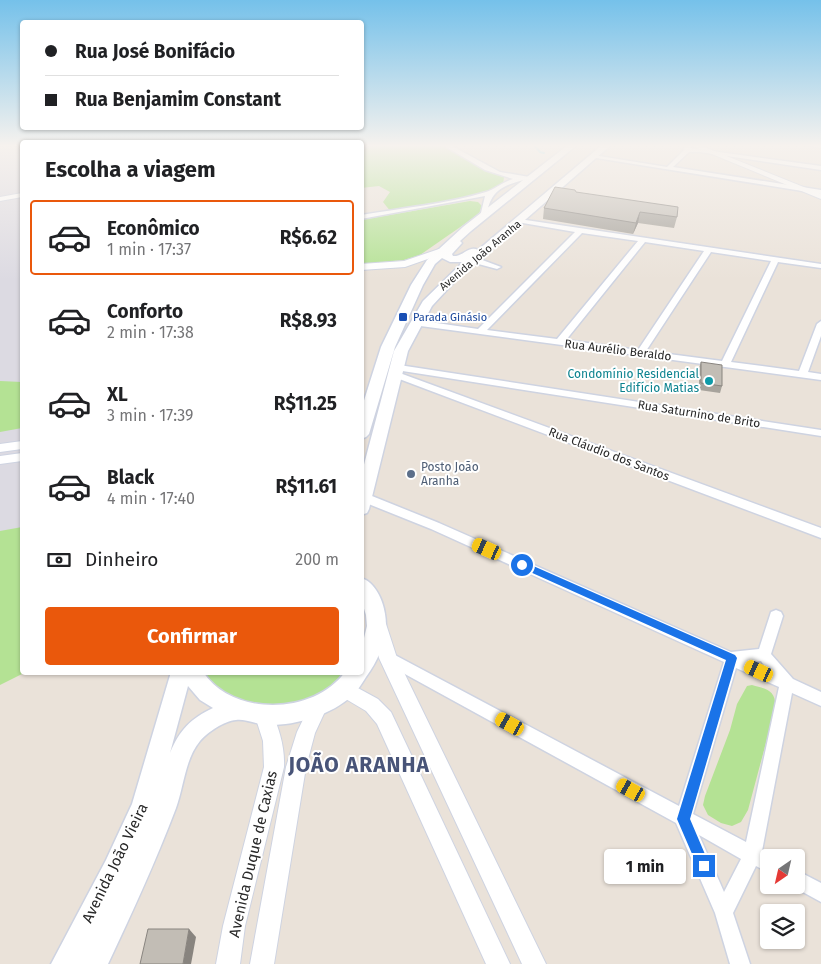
<!DOCTYPE html>
<html lang="pt">
<meta charset="utf-8">
<style>
body{margin:0;font-family:"Fira Sans",sans-serif;background:#f2f2f2;color:#202124;height:100vh;display:flex;flex-direction:column;font-size:19px;white-space:nowrap}
*{box-sizing:border-box;margin:0}
p{font-size:16px;color:#757577}
.icon{flex:none;width:28px;height:28px;fill:none;stroke:currentColor;stroke-width:2;stroke-linecap:round;stroke-linejoin:round}
.map{position:relative;flex:1;overflow:hidden}
.side{position:absolute;left:20px;top:140px;width:344px;height:535px;display:flex;flex-direction:column;background:#fff;border-radius:5px;box-shadow:0 1px 4px #0004}
.side>*{flex:none}
.hud{position:absolute;left:20px;top:20px;width:344px;height:110px;border-radius:5px;box-shadow:0 1px 4px #0004;display:grid;align-content:center;height:110px;padding:0 25px;background:#fff}
.needle{width:32px;rotate:214deg}
.tools{position:absolute;left:760px;top:849px;display:grid;gap:10px}
.tools a{display:grid;place-items:center;width:45px;height:45px;border-radius:5px;background:#fff;box-shadow:0 1px 4px #0004;font-size:25px}
.end{position:absolute;width:22px;height:22px;margin:-11px;border:6px solid #1a73e8;background:#fff;box-shadow:0 0 0 2px #fff}
.from{border-radius:50%}
.bubble{position:absolute;height:35px;border-radius:5px;background:#fff;box-shadow:0 1px 4px #0004;font-size:16px;font-weight:700;line-height:35px;text-align:center}
.car{position:absolute;width:15px;height:30px;margin:-15px -8px;border-radius:6px;box-shadow:0 0 4px 1px #0007;background:linear-gradient(#f5c518 24%,#345 0 40%,#f5c518 0 76%,#345 0 86%,#f5c518 0)}
.hud b{display:flex;align-items:center;gap:18px;height:48px;font-size:19px}
.hud b+b{border-top:1px solid #e0e0e0}
.hud i{width:12px;height:12px;background:#202124}
ul{padding:0;list-style:none}
li{display:flex;align-items:center;gap:15px;height:75px;margin:0 10px 8px;padding:0 15px;border:2px solid transparent;border-radius:5px}
li div{flex:1}
li b{display:block;font-size:19px}
li em{font-style:normal;font-weight:700}
li.active{border-color:#ea580c}
li>.icon{width:45px;height:45px;stroke-width:1.5}
h2{padding:0 25px;font-size:22px;line-height:60px}
.pay{display:flex;align-items:center;gap:12px;height:55px;padding:0 25px;font-size:19px}
.pay p{margin-inline-start:auto}
.action{display:flex;gap:10px;margin-top:auto;padding:10px 25px}
.action a{flex:1;height:58px;border-radius:5px;background:#ea580c;color:#fff;font-size:20px;font-weight:700;line-height:58px;text-align:center}
.map>svg:first-child{display:block}
.industrial{fill:#dcdae2}
.green{fill:#b4e294}
.lines{fill:none;stroke-linecap:round;stroke-linejoin:round}
.stream{stroke:#6ad4ee;stroke-width:2}
.minor-casing{stroke:#ced3e1;stroke-width:3}
.tertiary-casing{stroke:#ced3e1;stroke-width:2}
.secondary-casing{stroke:#ced3e1;stroke-width:3}
.minor{fill:#fff;fill-rule:evenodd}
.tertiary{fill:#fff;fill-rule:evenodd}
.secondary{fill:#fff;fill-rule:evenodd}
.wall{fill:#a7a39c}
.shaded-wall{fill:#88847f}
.building{fill:#c2bdb5;stroke:#88847f}
.route{fill:#1a73e8}
.transit-dot{fill:#1a4fb4;stroke:#fff;stroke-width:2}
.culture-dot{fill:#0f9aa8;stroke:#fff;stroke-width:2}
.service-dot{fill:#5c6f8a;stroke:#fff;stroke-width:2}
.labels{text-anchor:middle;stroke-width:4;stroke-linejoin:round;paint-order:stroke}
.far-street-label{font-size:11px;fill:#282828;stroke:#fff}
.far-transit-label{font-size:11px;fill:#164399;stroke:#fff;text-anchor:start}
.street-label{font-size:12px;fill:#282828;stroke:#fff}
.culture-label{font-size:12px;fill:#0d838f;stroke:#fff;text-anchor:end}
.service-label{font-size:12px;fill:#4e5e75;stroke:#fff;text-anchor:start}
.near-street-label{font-size:15px;fill:#282828;stroke:#fff}
.near-district-label{font-size:21px;font-weight:bold;letter-spacing:1px;fill:#485478;stroke:#fff}
</style>
<div class="map">
<svg width="821" height="964" viewBox="0 0 821 964">
<rect width="100%" height="100%" fill="#eae2d9"/>
<path class="industrial" d="M0,145h22v383l-22,4z"/>
<g class="green">
<path d="M370,145h76l58,32 -1,8c-30,19 -77,21 -112,27l-8,-10 7,-10 -11,-6 -18,2v-42z"/>
<path d="M470,201l8,1 4,4 -3,8 -59,41 -16,5 -43,4v-44z"/>
<path d="M0,381l22,1v46l-22,4z"/>
<path d="M22,527v145l2,1 -24,12v-154z"/>
<path d="M204,673h145c-9,7 -18,17 -28,21 -37,18 -95,21 -117,-21z"/>
<path d="M752,685c15,4 25,6 23,24l-27,101 -7,12 -9,4 -11,-3 -13,-8 -5,-10 2,-9 25,-66 7,-26 10,-18z"/>
</g>
<g class="lines">
<path class="stream" d="M534,145l6,7 4,1"/>
<g class="minor-casing">
<g id="minor">
<path d="M361,145h11l-11,3z"/>
<path d="M443,145h7l50,27 35,6c-5,3 -10,1 -15,3 -22,6 -30,13 -34,36l-3,2 -3,-2 5,-21 -124,23v-4c41,-7 85,-11 125,-23 8,-2 17,-10 27,-13l-28,-9z"/>
<path d="M685,145h6l-1,3 131,18v4l-121,-18h-11l-16,15 148,23v4l-231,-37 3,-2 74,12 17,-17z"/>
<path d="M806,145h15v3z"/>
<path d="M519,219l302,45v4l-43,-6 -47,100 68,9 18,-47 4,-3v15l-13,36 13,2v6l-408,-55 -1,-2 4,-3 62,9 97,-97 -58,-10v-2zM582,233l56,8 -81,98 -70,-9zM645,242l59,9 -66,99 -72,-10zM711,252l60,9 -49,100 -76,-10z"/>
<path d="M471,258h6l24,9 -4,2 -26,-7z"/>
<path d="M399,365l422,65v6l-425,-66v-4z"/>
<path d="M397,372l424,156v10l-427,-161 -2,-2z"/>
<path d="M361,493l6,1 72,29 292,129 28,-3 12,-37 5,-2 5,2 2,4 -12,38 22,25 28,13v14l-29,-13 -30,158 13,7h-6v15l-13,-7 -23,47 17,51h-20l-15,-51 -39,-90 -293,-161 -2,-4 2,-4 5,-2 5,2 286,152 45,-144 -293,-133 -70,-28zM761,661l4,6 -11,-5zM736,668l43,19 -33,155 -53,-28zM699,835l42,24 -17,33z"/>
<path d="M796,870l25,13v19l-31,-17h6z"/>
</g>
</g>
<g class="tertiary-casing">
<g id="tertiary">
<path d="M690,145h9l122,49v5z"/>
<path d="M22,193v4l-22,4v-4z"/>
<path d="M439,249l3,1v4l-37,13 -44,3v-6l43,-3z"/>
<path d="M22,441v8l-22,3v-8z"/>
<path d="M22,453v8l-22,3v-8z"/>
<path d="M378,617l6,2 2,5 11,34 149,306h-24l-143,-306 -9,-34 2,-5z"/>
<path d="M345,681l33,18 13,13 119,252h-24l-109,-240 -11,-13 -27,-16 -3,-6 3,-6z"/>
<path d="M319,697l6,2 3,6 -13,28 -9,34 -32,197h-24l36,-197 11,-35 16,-33z"/>
<path d="M264,707l7,3c8,18 14,37 13,57l-39,159 -5,38h-24l7,-38 41,-159 -1,-26 -8,-25 2,-6z"/>
</g>
</g>
<g class="secondary-casing">
<g id="secondary">
<path d="M568,145h9l-106,86 -11,10 2,2 -10,11 1,2c10,1 16,-11 25,-6l124,-105h9l-155,135 -24,26 -24,45 -39,158 -2,4 -6,2v-39l33,-125 29,-50 40,-39h-13l-8,-4 -7,6 -12,21 -28,62 -26,87 -3,3 -5,2v-29l20,-63 30,-62 16,-25 36,-33z"/>
<path d="M361,578c14,4 22,22 24,36 4,23 -6,45 -19,63 -4,6 -8,13 -13,18 -22,20 -55,30 -84,30 -10,0 -26,-7 -33,-5 -12,1 -28,12 -36,21 -15,18 -16,45 -24,67 -20,53 -44,105 -68,156h-57l55,-104 26,-56 39,-132h32c30,45 111,43 142,0h16v-22l6,-24 -1,-11 -5,-16zM188,686l12,14 13,8c-22,10 -34,23 -43,45z"/>
</g>
</g>
<use href="#minor" class="minor"/>
<use href="#tertiary" class="tertiary"/>
<use href="#secondary" class="secondary"/>
</g>
<g class="wall">
<path d="M576,192l101,25 -3,11 -36,-5 -5,11 -90,-15 1,-11z"/>
<path d="M701,362l21,24 -2,7 -21,-3v-22z"/>
</g>
<g class="shaded-wall">
<path d="M640,212l-2,11 -5,11 3,-11z"/>
<path d="M189,929l7,8 -5,27h-8z"/>
</g>
<g class="building">
<path d="M555,187l20,3 1,2 102,15 -1,10 -37,-5 -4,11 -92,-15z"/>
<path d="M701,362l21,3v21l-21,-3z"/>
<path d="M148,929h41l-6,35h-43z"/>
</g>
<linearGradient id="sky" x2="0" y2="1"><stop stop-color="#75c1ea"/><stop offset="0.52" stop-color="#f6f2ee"/><stop offset="1" stop-color="#f6f2ee" stop-opacity="0"/></linearGradient>
<rect width="821" height="280" fill="url(#sky)"/>
<path class="route" d="M522,561l213,94 2,3 -47,161 20,47 -2,4 -4,2 -5,-2 -22,-51 49,-159 -207,-93 -1,-2z"/>
<rect class="transit-dot" x="398" y="312" width="10" height="10" rx="2.5"/>
<circle class="culture-dot" cx="709" cy="381" r="5"/>
<circle class="service-dot" cx="411" cy="474" r="5"/>
<g class="labels">
<g class="far-street-label">
<text transform="translate(480 255) rotate(-40)" y="4">Avenida João Aranha</text>
</g>
<g class="far-transit-label">
<text x="413" y="321">Parada Ginásio</text>
</g>
<g class="street-label">
<text transform="translate(618 350) rotate(7)" y="4">Rua Aurélio Beraldo</text>
<text transform="translate(699 414) rotate(9)" y="4">Rua Saturnino de Brito</text>
<text transform="translate(609 454) rotate(21)" y="4">Rua Cláudio dos Santos</text>
</g>
<g class="culture-label">
<text x="699" y="378">Condomínio Residencial<tspan x="699" dy="14">Edifício Matias</tspan></text>
</g>
<g class="service-label">
<text x="421" y="471">Posto João<tspan x="421" dy="14">Aranha</tspan></text>
</g>
<g class="near-street-label">
<text transform="translate(253 854) rotate(-77)" y="5">Avenida Duque de Caxias</text>
<text transform="translate(115 863) rotate(-64)" y="5">Avenida João Vieira</text>
</g>
<g class="near-district-label">
<text x="359" y="772">JOÃO ARANHA</text>
</g>
</g>
</svg>
<div class="tools">
<a><svg class="needle" viewBox="-14 -14 28 28"><path d="M0-13l5 13h-10z" fill="#e53935"/><path d="M0 13l5-13h-10z" fill="#757577"/></svg></a>
<a><svg class="icon" aria-label="layers" viewBox="0 0 24 24"><path d="M12 4l9 5-9 5-9-5zM3 14l9 5 9-5"/></svg></a>
</div>
<i class="end from" style="left:522px;top:565px"></i>
<i class="end" style="left:704px;top:866px"></i>
<div class="bubble" style="left:604px;top:849px;width:82px">1 min</div>
<i class="car" style="left:487px;top:549px;rotate:294deg"></i>
<i class="car" style="left:759px;top:671px;rotate:295deg"></i>
<i class="car" style="left:510px;top:724px;rotate:299deg"></i>
<i class="car" style="left:631px;top:790px;rotate:299deg"></i>
<div class="hud">
<b><i class="from"></i>Rua José Bonifácio</b>
<b><i></i>Rua Benjamim Constant</b>
</div>
<section class="side">
<h2>Escolha a viagem</h2>
<ul>
<li class="active"><svg class="icon" aria-label="car" viewBox="0 0 24 24"><path d="M5 17H2v-5l4-1 3-4h7l3 4 3 1v5h-3M9 17h6M6 11h13"/><circle cx="7" cy="17" r="2"/><circle cx="17" cy="17" r="2"/></svg><div><b>Econômico</b><p>1 min · 17:37</p></div><em>R$6.62</em></li>
<li><svg class="icon" aria-label="car" viewBox="0 0 24 24"><path d="M5 17H2v-5l4-1 3-4h7l3 4 3 1v5h-3M9 17h6M6 11h13"/><circle cx="7" cy="17" r="2"/><circle cx="17" cy="17" r="2"/></svg><div><b>Conforto</b><p>2 min · 17:38</p></div><em>R$8.93</em></li>
<li><svg class="icon" aria-label="car" viewBox="0 0 24 24"><path d="M5 17H2v-5l4-1 3-4h7l3 4 3 1v5h-3M9 17h6M6 11h13"/><circle cx="7" cy="17" r="2"/><circle cx="17" cy="17" r="2"/></svg><div><b>XL</b><p>3 min · 17:39</p></div><em>R$11.25</em></li>
<li><svg class="icon" aria-label="car" viewBox="0 0 24 24"><path d="M5 17H2v-5l4-1 3-4h7l3 4 3 1v5h-3M9 17h6M6 11h13"/><circle cx="7" cy="17" r="2"/><circle cx="17" cy="17" r="2"/></svg><div><b>Black</b><p>4 min · 17:40</p></div><em>R$11.61</em></li>
</ul>
<div class="pay"><svg class="icon" aria-label="cash" viewBox="0 0 24 24"><path d="M3 7h18v10H3z"/><circle cx="12" cy="12" r="2"/></svg>Dinheiro<p>200 m</p></div>
<div class="action"><a>Confirmar</a></div>
</section>
</div>
